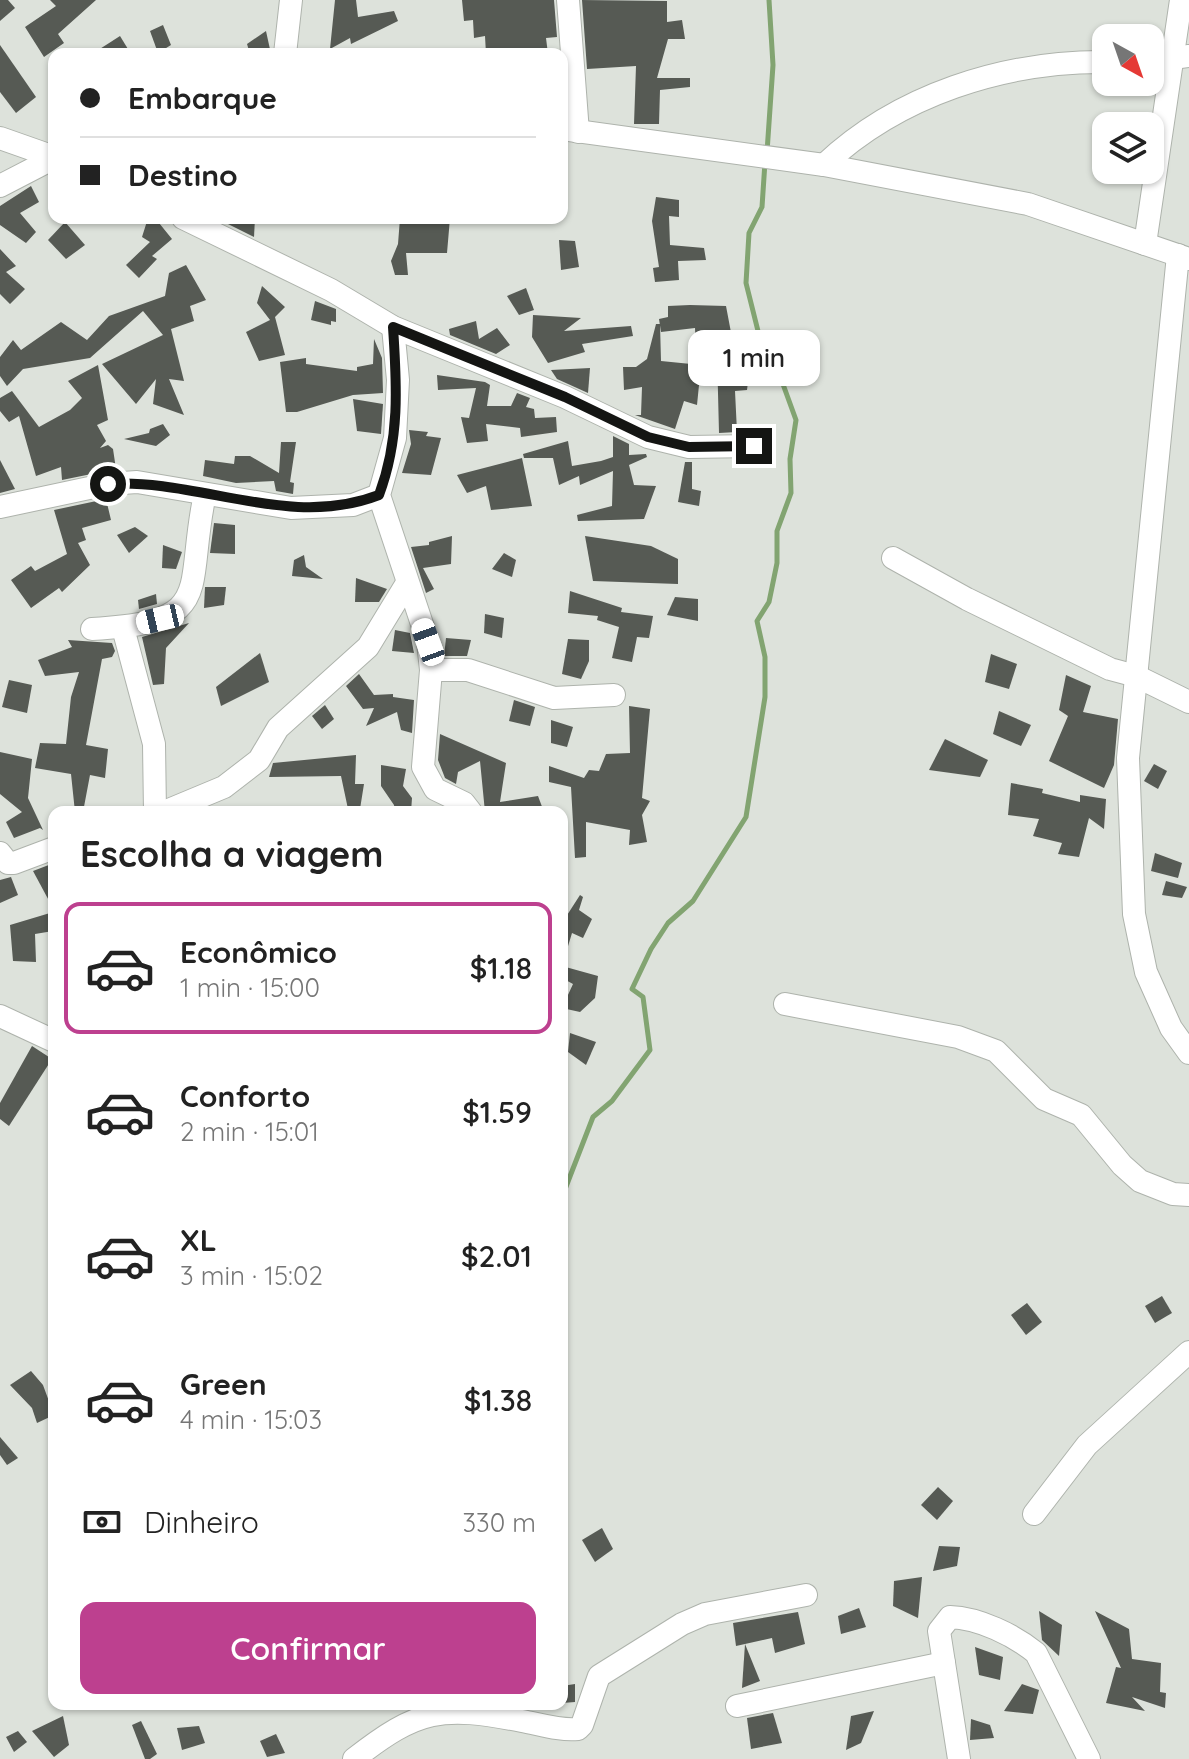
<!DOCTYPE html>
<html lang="pt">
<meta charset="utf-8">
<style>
body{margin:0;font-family:Quicksand,sans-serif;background:#f6f6f6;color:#222;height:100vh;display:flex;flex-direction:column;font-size:30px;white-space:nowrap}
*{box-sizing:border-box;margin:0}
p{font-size:26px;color:#767676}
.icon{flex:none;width:44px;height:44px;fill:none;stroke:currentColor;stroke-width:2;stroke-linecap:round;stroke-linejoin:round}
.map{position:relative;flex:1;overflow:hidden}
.panel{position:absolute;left:48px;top:806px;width:520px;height:904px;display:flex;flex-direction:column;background:#fff;border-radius:16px;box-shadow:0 2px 6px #0004}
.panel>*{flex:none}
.banner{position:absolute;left:48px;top:48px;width:520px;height:176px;border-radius:16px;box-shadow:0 2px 6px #0004;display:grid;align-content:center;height:176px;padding:0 32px;background:#fff}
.needle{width:52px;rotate:140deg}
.buttons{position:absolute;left:1092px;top:24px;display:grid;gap:16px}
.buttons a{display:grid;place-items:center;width:72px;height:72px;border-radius:16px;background:#fff;box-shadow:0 2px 6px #0004;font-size:40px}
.end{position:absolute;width:36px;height:36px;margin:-18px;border:10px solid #141513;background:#fff;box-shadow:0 0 0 4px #fff}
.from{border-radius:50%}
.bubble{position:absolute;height:56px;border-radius:16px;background:#fff;box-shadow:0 2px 6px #0004;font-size:26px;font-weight:600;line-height:56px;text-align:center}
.car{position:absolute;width:24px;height:48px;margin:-24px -12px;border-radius:10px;box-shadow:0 0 6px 2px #0007;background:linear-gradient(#fff 24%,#345 0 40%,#fff 0 76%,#345 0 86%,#fff 0)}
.banner b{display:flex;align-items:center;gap:28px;height:76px;font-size:30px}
.banner b+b{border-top:2px solid #e0e0e0}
.banner i{width:20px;height:20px;background:#222}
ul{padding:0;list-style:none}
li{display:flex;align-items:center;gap:24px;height:132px;margin:0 16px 12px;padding:0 16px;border:4px solid transparent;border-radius:16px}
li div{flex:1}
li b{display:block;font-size:30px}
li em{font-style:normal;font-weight:600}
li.selected{border-color:#bd408f}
li>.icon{width:72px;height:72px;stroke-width:1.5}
h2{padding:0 32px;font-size:36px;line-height:96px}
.pay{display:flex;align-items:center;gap:20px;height:88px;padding:0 32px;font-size:30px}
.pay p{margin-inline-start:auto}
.button{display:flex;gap:16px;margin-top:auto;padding:16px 32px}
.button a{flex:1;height:92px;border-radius:16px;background:#bd408f;color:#fff;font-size:32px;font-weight:600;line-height:92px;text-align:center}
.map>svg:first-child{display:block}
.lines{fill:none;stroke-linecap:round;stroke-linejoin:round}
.stream{stroke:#82a471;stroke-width:5}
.building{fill:#565a54}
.minor-casing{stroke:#aeb3ac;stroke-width:24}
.minor{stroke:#fff;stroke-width:22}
.route{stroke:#141513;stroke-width:10}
</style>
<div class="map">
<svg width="1189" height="1759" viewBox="0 0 1189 1759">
<rect width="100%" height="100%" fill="#dde2db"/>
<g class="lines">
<g class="stream">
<path d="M767,152l6,-87 -4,-65"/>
<path d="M562,1197l31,-80 19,-16 38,-51 -7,-53 -11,-8 19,-40 17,-26 25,-22 53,-84 19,-120v-40l-8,-36 12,-19 8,-39v-32l14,-38 -1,-34 6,-39 -20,-55 -18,-34 -12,-48 3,-50 13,-26 3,-45"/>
</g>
</g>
<g class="building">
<path d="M0,0h8l7,8 -15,13z"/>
<path d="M50,0h46l-38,34 6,9 -20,14 -19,-30 31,-21z"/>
<path d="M335,0h21l2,17 36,-6 4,10 -47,23 -1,-6 -20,11z"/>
<path d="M462,0h92l3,37 -11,1 2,16h-62l-1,-18 -11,2 -1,-18 -9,1z"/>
<path d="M582,0l85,1v21l15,-2 3,19h-17l-11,39h33v9l-30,3 -1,34h-25l2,-58 -49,3z"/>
<path d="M163,25l8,20 -13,8 -8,-22z"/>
<path d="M266,31l5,23h-21l-3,-10z"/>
<path d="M120,36l11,18h-39z"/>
<path d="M0,45l36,52 -20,16 -16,-21z"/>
<path d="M31,186l8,16 -19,11 16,19 -10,11 -26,-18v-19z"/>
<path d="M656,197l23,3v17l-10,-1 1,29 34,3 2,12 -28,1 1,19 -24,2 -2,-14 6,-1 -7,-46z"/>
<path d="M148,218h7l17,21 -20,17 5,3 -18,19 -13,-13 24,-23 -8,-5z"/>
<path d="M220,218h35l-1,19 -34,-17z"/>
<path d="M400,218h50l-3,35h-41l2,22h-13l-4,-14 7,-17z"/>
<path d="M65,222l20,23 -19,14 -18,-19z"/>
<path d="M559,240l16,1 4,26 -18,3z"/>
<path d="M0,249l16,17 -10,6 19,17 -15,15 -10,-10z"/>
<path d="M186,265l20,35 -16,6 4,15 -23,8 13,52 -15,-2 15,36 -31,-11 3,-25 -20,25 -34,-40 61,-29 -20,-24 -53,47 -67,11 -16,17 -7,-10v-19l13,-17 8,10 40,-28 26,18 22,-24 56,-20 4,-23z"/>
<path d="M262,286l23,21 -10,10 10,38 -26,6 -13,-29 24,-12 -13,-17z"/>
<path d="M526,288l8,22 -15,5 -12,-19z"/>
<path d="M315,301l21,8v13l-5,-1v4l-20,-5z"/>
<path d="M690,305l36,1 7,37 5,-2 10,41 -1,8 -12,1 2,41 -18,1 -2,-80 -21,-1 -1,-24 -34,4 -2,-13 9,-2v-11z"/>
<path d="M533,315l48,3 -17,13 67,-5 2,10 -51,8 3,8 -37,11 -16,-26z"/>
<path d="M476,321l3,18 18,-11 13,17 -14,9 -46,-19 -1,-6z"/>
<path d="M656,324h4l1,37 40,4 -4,40 -13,-4 -9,28 -40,-14h6l1,-28 -18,3 -1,-23h13l11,-8z"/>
<path d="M374,339l8,19 1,35 -30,2 -56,17h-11l-6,-50 26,-4v6l51,7v-4l16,-3z"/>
<path d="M98,365l10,55 -11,5 9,16 -6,7 8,-3 5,4 3,20 -54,11 -1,-13 -25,9 -17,-60 -10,6 -9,-11v-13l12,-7 27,36 31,-17 12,-12 -14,-17z"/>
<path d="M590,368l-2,25 -31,-14 -6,-9z"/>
<path d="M437,375l48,7 5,3 -3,21h24l6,-13 13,5 -4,9 8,2 1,9 21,-1 1,15 -36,5 -1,-9 -34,-4 2,17 -21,2 -6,-26 8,1 7,-30 -38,2z"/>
<path d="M353,399l30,5 -2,30 -24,-3z"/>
<path d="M163,424l7,11 -14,11 -32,-7 25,-6 1,-4z"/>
<path d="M409,430l19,2 -2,4 15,2 -10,37 -29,-2 9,-29z"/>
<path d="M613,436l16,8v11l17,-1 1,3 -18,8 5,20 22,1 -12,33 -66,2 -1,-6 35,-9 1,-35 -33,14 -1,-9 -20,9 -6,-27h-29l-1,-4 45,-13 4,25 29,-5 12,-4z"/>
<path d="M281,442h15l-6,40 4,1 -1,11 -17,-3 -2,-10 -38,2 -33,-7 2,-16 29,4 1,-8h15l29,17z"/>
<path d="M522,458l10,48 -41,4 -5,-24 -19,7 -10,-18z"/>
<path d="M0,460l15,29 -15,4z"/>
<path d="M685,462h7v27l9,2 -2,15 -21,-4z"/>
<path d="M106,499l5,21 -29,8 4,12 -8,3 12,22 -28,27 -3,-4 -28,20 -20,-28 20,-14 4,5 32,-17 -13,-44z"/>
<path d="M214,523l21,2v29l-25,-1z"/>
<path d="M135,527l13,9 -19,17 -12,-18z"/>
<path d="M452,536l-1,28 -28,4 11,21 -8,4 -15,-46 18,-2v-3z"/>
<path d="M585,536l66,10 27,13v25l-85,-3z"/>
<path d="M163,545l19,7 -6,17 -14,-1z"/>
<path d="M504,553l12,7 -4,17 -20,-8z"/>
<path d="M304,555l2,12 17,12 -31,-3 2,-16z"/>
<path d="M356,578l31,11 -8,13h-24z"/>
<path d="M205,587h21l-2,18 -20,3z"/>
<path d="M570,591l52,17 -1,4 32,4 -4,22 -12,-1 -5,25 -20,-4 7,-31 -22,-7 1,-4 -30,-3z"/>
<path d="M156,594l1,10 -18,5 -1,-9z"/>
<path d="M675,597l23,2v22l-31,-6z"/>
<path d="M485,614l19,4 -2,20 -18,-5z"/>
<path d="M189,623l-23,25 -2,36 -11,1 -11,-48z"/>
<path d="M395,630l15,3 4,20 -22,-2z"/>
<path d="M446,638l25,2 -4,16h-23z"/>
<path d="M568,639l21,1v21l-8,18 -19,-5z"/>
<path d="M68,640l44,3 3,8 -3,6 -10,2 -16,86 22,4 -3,29 -15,-3 -7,37h-8l-4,-38 -36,-6 5,-25 26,1 5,-47 8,-25 -34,4 -7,-16 34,-13z"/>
<path d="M260,653l9,29 -48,24 -5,-19z"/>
<path d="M991,654l26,10 -8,25 -24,-7z"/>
<path d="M359,674l15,21 19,-1v3l21,3 -2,33 -11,-3 -4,-18 -31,14 8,-18 -11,1 -17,-23z"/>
<path d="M1066,675l25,11 -8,26 35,7 -4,46 -10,23 -55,-27 19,-45 -9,-6z"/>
<path d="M9,680l23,5 -5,28 -25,-6z"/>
<path d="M514,700l21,7 -5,19 -21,-5z"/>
<path d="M325,705l9,14 -12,10 -10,-13z"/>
<path d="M629,706l21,3 -8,89 8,3 -8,14 5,27 -18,3 1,-15 -44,-8v35l-11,1 -4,-71 -22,-5v-16l35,12 5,-8 10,1 7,-17 24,-1z"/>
<path d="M999,711l32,14 -10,21 -28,-12z"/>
<path d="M551,720l22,7 -6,20 -16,-4z"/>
<path d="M440,734l66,29 -6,39 38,-6 6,16h-59l-5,-51 -22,11 -2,12 -11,-6 -7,-18z"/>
<path d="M945,739l43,21 -8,17 -51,-7z"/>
<path d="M0,752l32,7 -4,39 15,32 -3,-2 -26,10 -8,-16 16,-10 -22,-18z"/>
<path d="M356,755l-1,29h9l-4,25 -5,2 -7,-2 -7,-33 -72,1 4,-14z"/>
<path d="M1154,764l13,7 -9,18 -14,-8z"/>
<path d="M381,765l25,4 -3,17 9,12 -1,14h-16l-1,-7 -13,-19z"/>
<path d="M1011,783l32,6 -1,4 38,9v-7l26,4 -2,30 -15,-11 -10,39 -21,-3 4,-11 -29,-7 6,-17 -31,-4z"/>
<path d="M1155,853l27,10 -4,15 -27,-7z"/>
<path d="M54,863v47l-21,-39z"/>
<path d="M11,877l7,18 -18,8v-23z"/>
<path d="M1166,881l21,6 -5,11 -20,-3z"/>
<path d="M580,895l3,2 -4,13 13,9 -9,19 -11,-5 -7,23 -3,-1v-32z"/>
<path d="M50,913l3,18 -18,3 1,28 -23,-1 -3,-36z"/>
<path d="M562,966l36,10 -3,22 -15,14 -18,-4 11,-24 -11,-6z"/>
<path d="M570,1033l26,9 -10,23 -18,-13z"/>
<path d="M32,1046l20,13 -43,67 -9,-7v-16z"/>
<path d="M1162,1296l10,17 -17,10 -10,-17z"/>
<path d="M1027,1303l15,19 -16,13 -15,-20z"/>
<path d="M31,1371l12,14 11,30 -17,8 -5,-15 -22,-23z"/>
<path d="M0,1437l18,21 -11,7 -7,-10z"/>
<path d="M938,1487l15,14 -16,19 -16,-15z"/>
<path d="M602,1528l11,21 -18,13 -13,-22z"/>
<path d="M939,1546l21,1 -3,19 -24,5z"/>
<path d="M922,1577l-4,41 -25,-12 1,-25z"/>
<path d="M859,1608l7,19 -25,7 -3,-18z"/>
<path d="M1039,1611l23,14 -3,31 -17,-16z"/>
<path d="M1095,1611l34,18 3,30 29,4 -1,29 6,1 -1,15 -33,-11 13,14 -39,-8 10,-36 5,1z"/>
<path d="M798,1612l7,32 -30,9 -3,-15 -36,8 -3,-23z"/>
<path d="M745,1644l15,37 -18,7z"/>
<path d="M975,1647l28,10 -3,23 -21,-5z"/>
<path d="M575,1684v18l-13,1v-17z"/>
<path d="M1022,1684l17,6 -6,24 -29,-3z"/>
<path d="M874,1711l-13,32 -15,7 5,-34z"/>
<path d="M773,1713l9,30 -31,6 -4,-31z"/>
<path d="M63,1716l6,29 -15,12 -22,-26z"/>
<path d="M971,1719l19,6 4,13 -24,2z"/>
<path d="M141,1721l16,33 -7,5h-5l-13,-34z"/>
<path d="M199,1726l6,17 -23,7 -5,-22z"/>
<path d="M18,1731l9,11 -13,10 -8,-15z"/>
<path d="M276,1734l9,19 -18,4 -7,-16z"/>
</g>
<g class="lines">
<g class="minor-casing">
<g id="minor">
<path d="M568,0l10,132"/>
<path d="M285,54l6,-54"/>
<path d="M1150,61l39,-5"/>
<path d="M562,129l262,36 204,39 161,55"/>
<path d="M0,138l54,19"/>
<path d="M824,165c74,-70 180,-104 282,-103"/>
<path d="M0,186l54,-28"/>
<path d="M183,218l148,72 62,37 172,70 83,40 41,10 65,-1"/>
<path d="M1145,244l36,-244"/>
<path d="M1178,255l-50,503 6,156 12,58 25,56 18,25"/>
<path d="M393,327l5,53 -3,58 -16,57 49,147 3,28 -8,97 12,22 29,14 7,9"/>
<path d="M0,507l108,-23 29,-2 154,26 62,-3 26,-10"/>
<path d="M893,558l74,41 143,70 26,7 53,26"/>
<path d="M123,628l31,116 1,68"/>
<path d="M92,629c126,-7 92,-38 113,-135"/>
<path d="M431,670h37l86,28 60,-3"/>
<path d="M164,812l60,-25 35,-27 19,-32 90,-81 39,-64"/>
<path d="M0,853l8,10h6l40,-15"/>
<path d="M785,1004l173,33 38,14 48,48 37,16 41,50 18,16 33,13 16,1"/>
<path d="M0,1016l54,25"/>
<path d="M1034,1514l53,-69 102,-93"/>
<path d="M737,1706l207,-43"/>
<path d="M354,1759c64,-50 87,-54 168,-38 17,3 38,10 56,8l4,-4 17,-49 83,-52 23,-10 101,-19"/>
<path d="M959,1759l-20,-128 11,-14c29,1 64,18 86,36l53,106"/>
</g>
</g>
<use href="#minor" class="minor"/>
</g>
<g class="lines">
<path class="route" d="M108,484c91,-6 181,46 271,11 21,-56 18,-109 14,-168l172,70 83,40 41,10 65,-1"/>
</g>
</svg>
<div class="buttons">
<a><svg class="needle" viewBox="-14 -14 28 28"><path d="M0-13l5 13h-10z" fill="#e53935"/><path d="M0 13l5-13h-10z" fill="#767676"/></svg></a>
<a><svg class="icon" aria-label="layers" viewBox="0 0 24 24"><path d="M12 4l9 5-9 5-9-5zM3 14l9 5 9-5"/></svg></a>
</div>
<i class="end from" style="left:108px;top:484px"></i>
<i class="end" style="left:754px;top:446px"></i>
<div class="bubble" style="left:688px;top:330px;width:132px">1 min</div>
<i class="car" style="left:160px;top:619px;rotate:257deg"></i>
<i class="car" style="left:428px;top:642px;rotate:340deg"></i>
<div class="banner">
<b><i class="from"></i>Embarque</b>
<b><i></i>Destino</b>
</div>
<section class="panel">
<h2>Escolha a viagem</h2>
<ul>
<li class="selected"><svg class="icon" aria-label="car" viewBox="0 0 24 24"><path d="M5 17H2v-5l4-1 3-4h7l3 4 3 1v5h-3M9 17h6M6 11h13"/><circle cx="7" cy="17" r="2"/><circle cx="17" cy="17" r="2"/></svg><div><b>Econômico</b><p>1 min · 15:00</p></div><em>$1.18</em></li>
<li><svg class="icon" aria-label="car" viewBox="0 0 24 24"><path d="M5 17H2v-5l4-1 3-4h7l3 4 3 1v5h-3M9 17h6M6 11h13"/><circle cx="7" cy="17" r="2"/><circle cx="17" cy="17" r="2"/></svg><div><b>Conforto</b><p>2 min · 15:01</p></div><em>$1.59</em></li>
<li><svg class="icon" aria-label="car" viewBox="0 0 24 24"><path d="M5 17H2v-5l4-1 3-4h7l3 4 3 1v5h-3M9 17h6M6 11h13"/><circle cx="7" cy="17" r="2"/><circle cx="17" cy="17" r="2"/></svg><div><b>XL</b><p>3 min · 15:02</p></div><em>$2.01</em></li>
<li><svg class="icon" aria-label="car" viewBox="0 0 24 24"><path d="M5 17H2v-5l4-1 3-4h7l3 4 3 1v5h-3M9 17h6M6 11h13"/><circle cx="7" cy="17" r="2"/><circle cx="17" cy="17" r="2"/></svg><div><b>Green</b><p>4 min · 15:03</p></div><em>$1.38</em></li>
</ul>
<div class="pay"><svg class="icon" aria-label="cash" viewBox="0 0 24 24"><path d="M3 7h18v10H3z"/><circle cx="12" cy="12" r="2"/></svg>Dinheiro<p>330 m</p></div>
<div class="button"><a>Confirmar</a></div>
</section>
</div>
